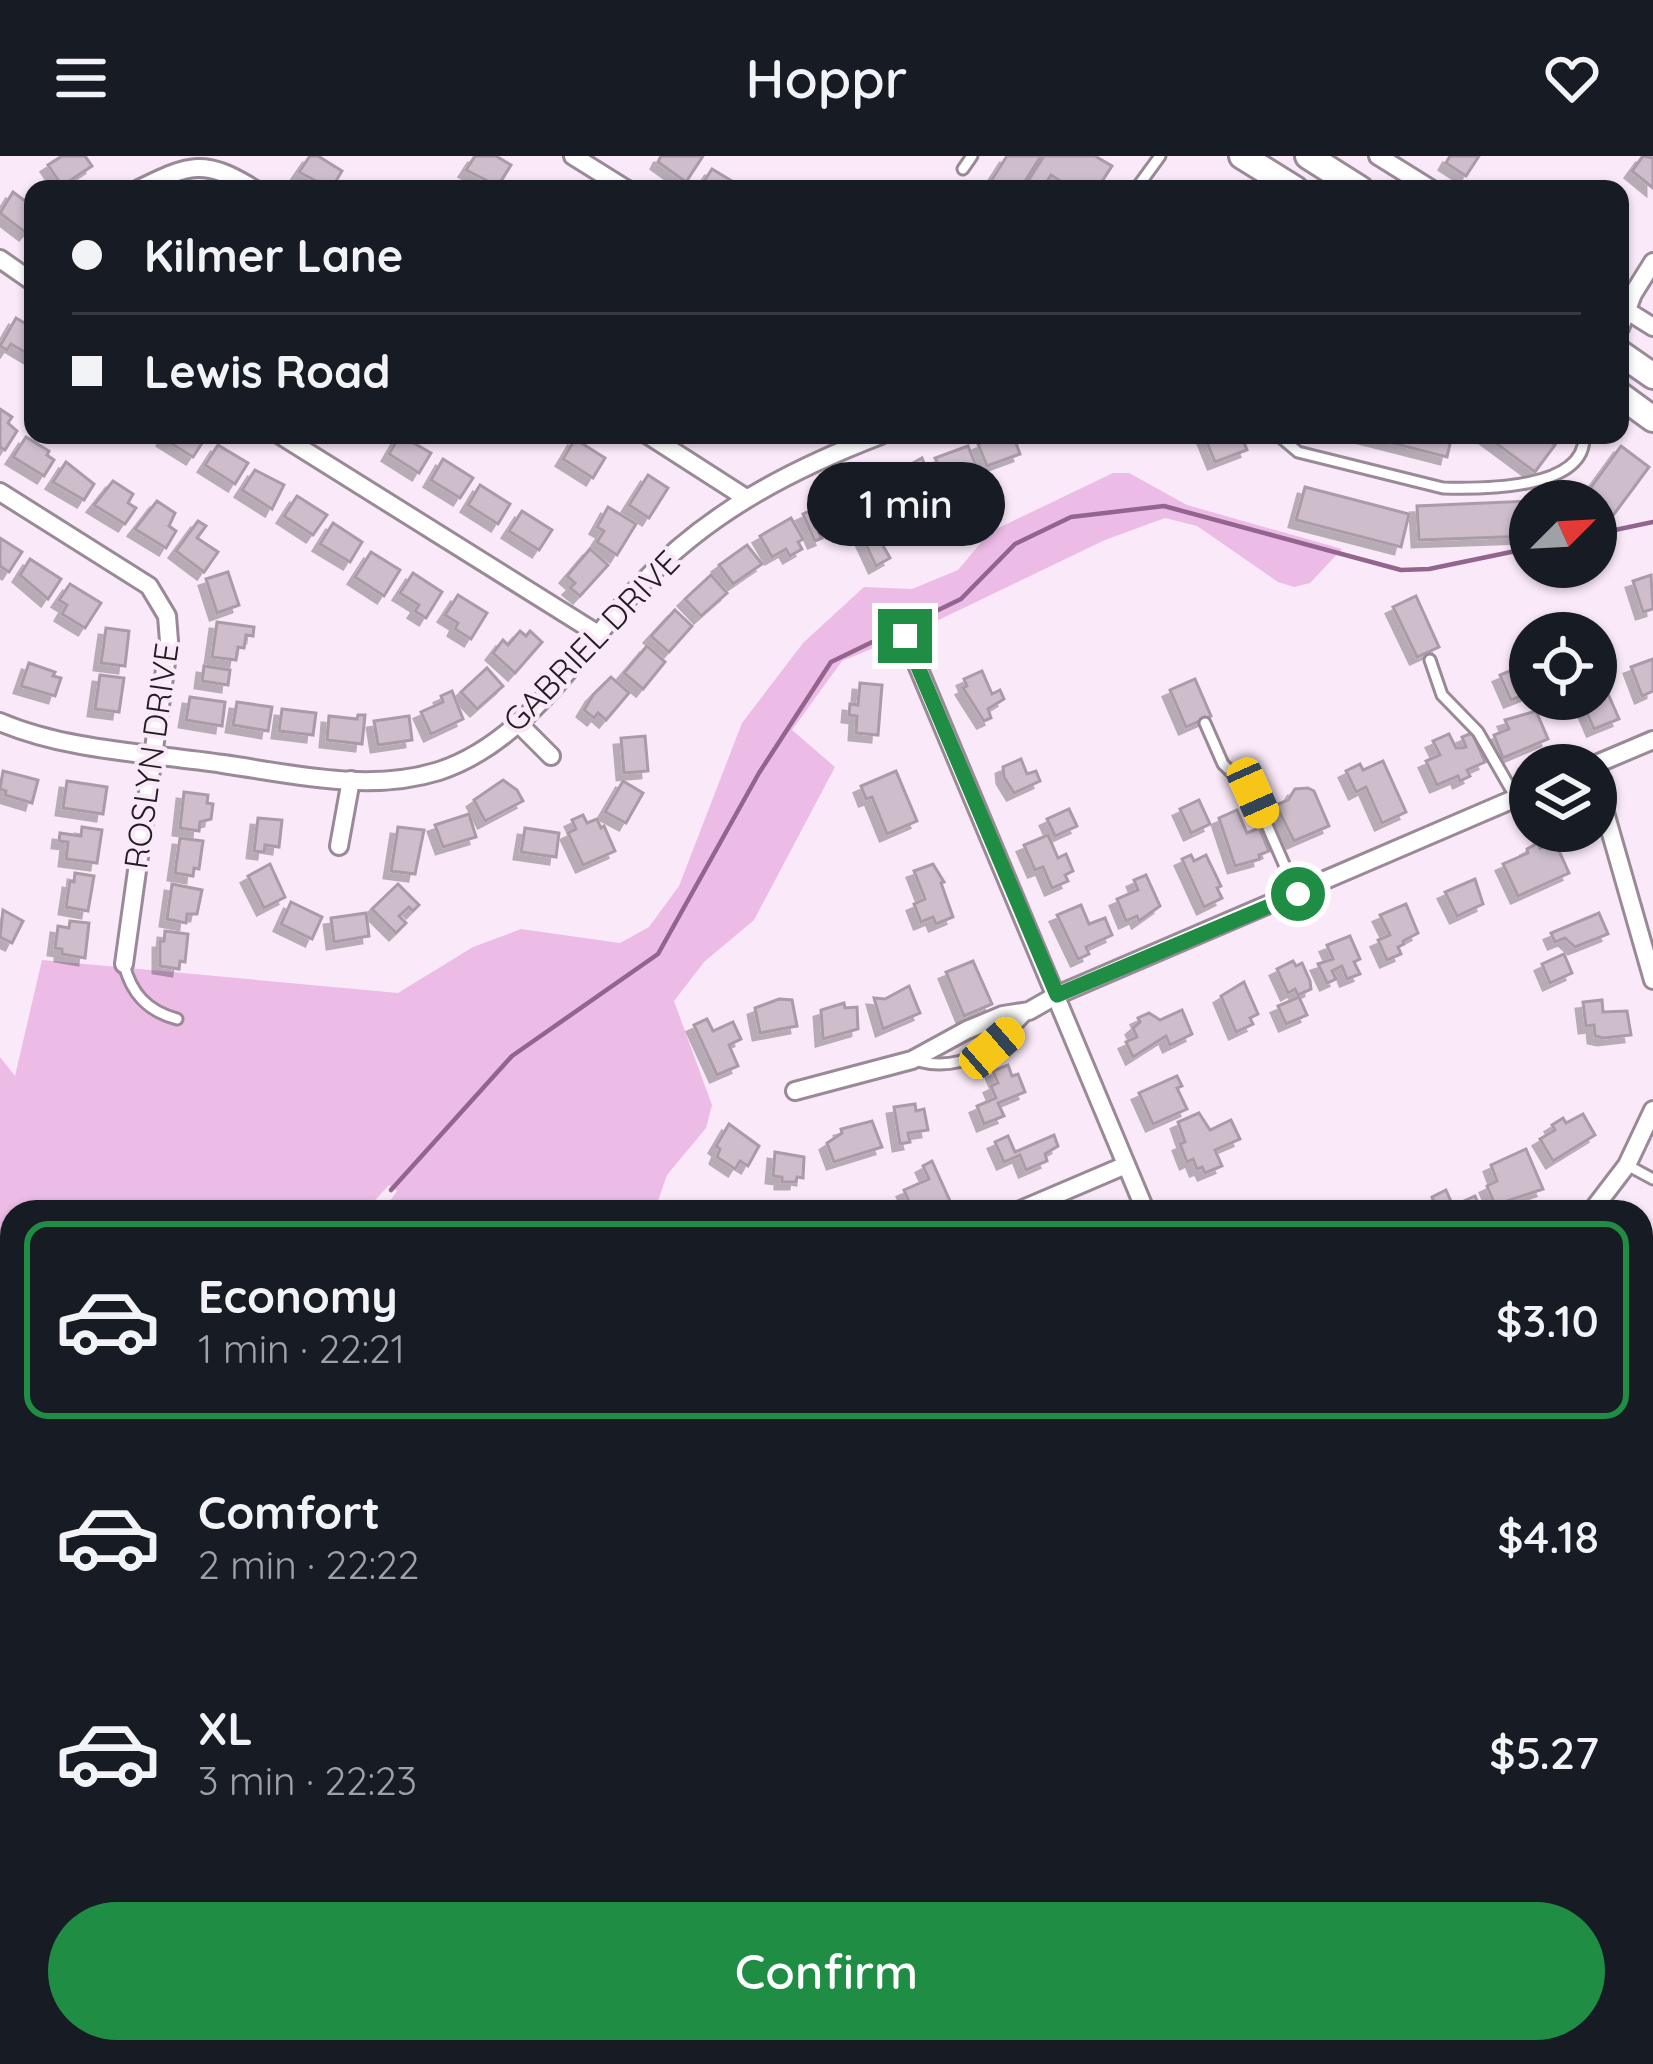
<!DOCTYPE html>
<meta charset="utf-8">
<style>
body{margin:0;font-family:Quicksand,sans-serif;background:#20242c;color:#f1f3f6;height:100vh;display:flex;flex-direction:column;font-size:45px;white-space:nowrap}
*{box-sizing:border-box;margin:0}
p{font-size:39px;color:#9ea1a6}
.icon{flex:none;width:66px;height:66px;fill:none;stroke:currentColor;stroke-width:2;stroke-linecap:round;stroke-linejoin:round}
.map{position:relative;flex:1;overflow:hidden}
.side{position:absolute;left:0px;top:1044px;width:1653px;height:864px;display:flex;flex-direction:column;background:#171b24;border-radius:36px 36px 0 0;box-shadow:0 3px 9px #0004}
.side>*{flex:none}
.hud{position:absolute;left:24px;top:24px;width:1605px;height:264px;border-radius:24px;box-shadow:0 3px 9px #0004;display:grid;align-content:center;height:264px;padding:0 48px;background:#171b24}
.needle{width:78px;rotate:66deg}
.buttons{position:absolute;left:1509px;top:324px;display:grid;gap:24px}
.buttons a{display:grid;place-items:center;width:108px;height:108px;border-radius:50%;background:#171b24;box-shadow:0 3px 9px #0004;font-size:60px}
.end{position:absolute;width:54px;height:54px;margin:-27px;border:15px solid #208d45;background:#fff;box-shadow:0 0 0 6px #fff}
.from{border-radius:50%}
.bubble{position:absolute;height:84px;border-radius:42px;background:#171b24;box-shadow:0 3px 9px #0004;font-size:39px;font-weight:600;line-height:84px;text-align:center}
.car{position:absolute;width:36px;height:72px;margin:-36px -18px;border-radius:15px;box-shadow:0 0 9px 3px #0007;background:linear-gradient(#f5c518 24%,#345 0 40%,#f5c518 0 76%,#345 0 86%,#f5c518 0)}
.hud b{display:flex;align-items:center;gap:42px;height:114px;font-size:45px}
.hud b+b{border-top:3px solid #363941}
.hud i{width:30px;height:30px;background:#f1f3f6}
ul{padding:21px 0 0;list-style:none}
li{display:flex;align-items:center;gap:36px;height:198px;margin:0 24px 18px;padding:0 24px;border:6px solid transparent;border-radius:24px}
li div{flex:1}
li b{display:block;font-size:45px}
li em{font-style:normal;font-weight:600}
li.active{border-color:#208d45}
li>.icon{width:108px;height:108px;stroke-width:1.5}
.action{display:flex;gap:24px;margin-top:auto;padding:24px 48px}
.action a{flex:1;height:138px;border-radius:72px;background:#208d45;color:#fff;font-size:48px;font-weight:600;line-height:138px;text-align:center}
header{display:flex;justify-content:space-between;align-items:center;height:156px;padding:0 48px;background:#171b24;font-size:54px;font-weight:600}
.map>svg:first-child{display:block}
.built{fill:#f3dcf0}
.green{fill:#ecbce7}
.lines{fill:none;stroke-linecap:round;stroke-linejoin:round}
.stream{stroke:#93648e;stroke-width:4.5}
.building{fill:#cebecc;stroke:#ab9ba9;stroke-width:3;filter:url(#shadow)}
.service-casing{stroke:#9a8a98;stroke-width:15}
.minor-casing{stroke:#9a8a98;stroke-width:22}
.secondary-casing{stroke:#9a8a98;stroke-width:30}
.primary-casing{stroke:#9a8a98;stroke-width:33}
.service{stroke:#fff;stroke-width:9}
.minor{stroke:#fff;stroke-width:16}
.secondary{stroke:#fff;stroke-width:24}
.primary{stroke:#fff;stroke-width:27}
.route{stroke:#208d45;stroke-width:15}
.labels{text-anchor:middle;stroke-width:9;stroke-linejoin:round;paint-order:stroke}
.street-label{font-size:33px;fill:#231d22;stroke:#fae9f8}
</style>
<header><svg class="icon" aria-label="menu" viewBox="0 0 24 24"><path d="M4 6h16M4 12h16M4 18h16"/></svg>Hoppr<svg class="icon" aria-label="heart" viewBox="0 0 24 24"><path d="M12 20l-8-8c-3-5 5-10 8-4 3-6 11-1 8 4z"/></svg></header>
<div class="map">
<svg width="1653" height="1908" viewBox="0 0 1653 1908">
<defs>
<filter id="shadow"><feDropShadow dx="-7" dy="7" stdDeviation="0" flood-color="#0004"/></filter>
</defs>
<rect width="100%" height="100%" fill="#fae9f8"/>
<path class="built" d="M12,1445v451h624l6,12h-642v-462z"/>
<g class="green">
<path d="M1113,317h16l58,32 155,44 -32,34 -16,4 -16,-5 -81,-56 -32,-8 -60,22 -183,88 -80,33 -50,69 43,37 -81,153 -50,42 -30,39 38,104 -6,23 -39,47 -13,37h-272l15,-21 -8,-6 -25,27h-352v59l-12,-2v-212l15,19 27,-116 356,33 75,-46 48,-18 99,14 29,-16 30,-41 63,-163 61,-80 61,-56 48,2 46,-19 32,-38z"/>
<path d="M0,1191l12,1v224l-12,1z"/>
<path d="M1151,1896l146,3 24,9h-208z"/>
</g>
<g class="lines">
<g class="stream">
<path d="M1596,378l57,-12"/>
<path d="M391,1034l121,-134 146,-102 101,-181 72,-111 130,-63 54,-55 56,-27 93,-11 237,64 28,-1 101,-21"/>
<path d="M1641,1436l12,-11"/>
<path d="M1641,1727l12,-3"/>
</g>
</g>
<g class="building">
<path d="M62,0h23l7,10 -30,20 -14,-21z"/>
<path d="M310,0h8l24,15 -11,18 -32,-17z"/>
<path d="M475,0h21l15,9 -13,21 -32,-16z"/>
<path d="M661,0h42l-17,26 -28,-20z"/>
<path d="M1007,0h34l-21,33h-34z"/>
<path d="M1044,0h51l17,10 -15,23h-24l-22,-14 -9,14h-19z"/>
<path d="M1450,0h29l-13,20 -20,-13z"/>
<path d="M1643,0l10,2v30l-21,-17z"/>
<path d="M712,13l30,18 -1,2h-42z"/>
<path d="M13,36l20,15v18l-7,8 -26,-20z"/>
<path d="M16,162l17,10v29l-22,-13 -4,6 -7,-4z"/>
<path d="M0,253l12,8 -4,6 9,8 -12,19 -5,-3z"/>
<path d="M166,279h36l4,2 -13,20 -29,-18z"/>
<path d="M400,279l31,18 -12,20 -30,-19z"/>
<path d="M1001,279h12l7,19 -33,12 -9,-22z"/>
<path d="M1204,279h37l6,15 -32,12z"/>
<path d="M1361,279h91l-5,22z"/>
<path d="M1485,279h57l13,10 -20,27z"/>
<path d="M26,281l23,14 -2,4 7,5 -10,16 -31,-19z"/>
<path d="M575,283l30,19 -12,20 -30,-19z"/>
<path d="M218,289l30,18 -13,21 -30,-19z"/>
<path d="M968,290l9,22 -23,9 3,8 -7,2 -15,-29z"/>
<path d="M1621,290l28,21 -43,58 -10,-7v-17h-15z"/>
<path d="M922,302l13,34 -20,9 -3,-8 -14,5 -8,-22z"/>
<path d="M443,303l30,19 -13,20 -29,-18z"/>
<path d="M66,306l28,22 -10,16 -31,-18z"/>
<path d="M255,314l29,15 -12,24 -30,-19z"/>
<path d="M648,319l20,13 -19,30 -20,-13z"/>
<path d="M113,325l20,13 -5,9 8,5 -11,16 -31,-19z"/>
<path d="M881,325l13,33 -22,8 -4,-10 -13,5 -9,-27z"/>
<path d="M480,329l30,19 -12,20 -30,-19z"/>
<path d="M1305,331l104,27 -8,33 -105,-27z"/>
<path d="M297,340l30,19 -14,20 -29,-19z"/>
<path d="M835,344l10,21 -26,12 3,5 -7,3 -12,-27z"/>
<path d="M157,345l18,12 -6,13 7,5 -10,17 -31,-19z"/>
<path d="M1530,345v35l-111,4 -2,-34z"/>
<path d="M608,351l28,17 -19,31 -20,-13 7,-11 -7,-4z"/>
<path d="M522,355l30,19 -13,20 -30,-19z"/>
<path d="M791,362l12,21 -5,3 4,7 -12,7 -4,-7 -14,8 -12,-21z"/>
<path d="M198,365l8,5 -9,12 21,14 -14,20 -28,-21z"/>
<path d="M333,367l29,19 -12,20 -30,-18z"/>
<path d="M873,372l17,30 -14,8 -15,-32z"/>
<path d="M0,382l22,14 -13,20 -9,-6z"/>
<path d="M747,389l15,19 -29,20 -14,-19z"/>
<path d="M590,393l18,16 -28,31 -10,-8 5,-5 -8,-7z"/>
<path d="M371,396l29,18 -16,26 -29,-19z"/>
<path d="M30,403l31,20 -13,20 -28,-24z"/>
<path d="M228,416l11,33 -22,8 -11,-34z"/>
<path d="M413,417l29,19 -16,26 -11,-7 4,-6 -19,-12z"/>
<path d="M711,419l16,18 -26,23 -16,-17z"/>
<path d="M1651,419l2,34 -10,3 -10,-31z"/>
<path d="M70,428l31,19 -16,25 -23,-14 5,-9 -8,-5z"/>
<path d="M458,439l29,18 -16,26 -16,-10 3,-6 -13,-8z"/>
<path d="M1416,440l23,51 -22,10 -24,-50z"/>
<path d="M675,454l17,16 -23,26 -18,-16z"/>
<path d="M217,466l37,5 -1,9 -7,-1 -2,13 -6,-1 -2,13 -24,-3z"/>
<path d="M106,472l23,3 -4,35 -24,-3z"/>
<path d="M520,475l6,5 4,-5 12,11 -27,31 -22,-20 10,-13 5,5z"/>
<path d="M647,490l18,16 -22,27 -19,-16z"/>
<path d="M1653,503v32l-11,5 -11,-29z"/>
<path d="M29,507l26,9 -2,4 8,2 -6,18 -34,-10z"/>
<path d="M204,510l26,4 -2,15 -26,-4z"/>
<path d="M487,512l16,18 -26,23 -16,-17z"/>
<path d="M1517,512l10,26 -16,6 -11,-25z"/>
<path d="M982,515l10,23 8,-4 4,9 -16,10 3,9 -7,3 -21,-33 4,-2 -3,-7z"/>
<path d="M100,519l24,3 -5,34 -24,-3z"/>
<path d="M611,521l18,16 -23,27 -8,-7 -4,5 -10,-8 9,-15z"/>
<path d="M1195,523l16,37 -25,11 -16,-37z"/>
<path d="M1602,524l17,39 -25,10 -13,-30h15v-16z"/>
<path d="M860,527l22,2 -4,50 -22,-2 1,-17 -8,-1 1,-11 8,1z"/>
<path d="M452,535l11,28 -32,15 -10,-22 22,-10 -2,-6z"/>
<path d="M190,541l35,5 -3,24 -36,-6z"/>
<path d="M237,546l35,5 -4,24 -35,-6z"/>
<path d="M282,553l34,4 -3,22 -34,-4z"/>
<path d="M1536,555l12,28 -45,19 -9,-23 15,-6 -4,-9z"/>
<path d="M358,559h7l-3,29 -35,-4 2,-24 28,3z"/>
<path d="M409,560l3,24 -34,5 -4,-24z"/>
<path d="M1472,577l13,29 -18,8 3,6 -10,5 -2,-5 -21,9 -11,-24 14,-6 -7,-14 16,-7 7,14h6l4,-1 -4,-10z"/>
<path d="M645,580l3,35 -24,2 -3,-35z"/>
<path d="M1021,603l6,15 9,-3 4,10 -26,12 -10,-16 -1,-10z"/>
<path d="M1383,605l23,51 -24,11 -16,-36 -10,5 -10,-21 14,-7 3,6z"/>
<path d="M3,615l35,9 -6,23 -27,-8 1,-4 -6,-2z"/>
<path d="M896,615l21,50 -30,13 -15,-37 -6,2 -5,-13z"/>
<path d="M503,624l14,10 6,11 -38,20 -11,-21z"/>
<path d="M67,625l40,6 -4,27 -40,-6z"/>
<path d="M623,625l20,12 -17,30 -21,-11z"/>
<path d="M1308,632l6,3 15,35 -35,15 -18,-36 12,-5 7,-11z"/>
<path d="M184,636l24,3 -1,8 6,1 -2,15 -11,3 -1,9 -19,-3z"/>
<path d="M1199,644l11,24 -19,9 -11,-24z"/>
<path d="M1069,653l8,17 -22,10 -8,-17z"/>
<path d="M1237,654l10,23 12,-5 10,23 -10,4 1,4 -25,7 -16,-48z"/>
<path d="M469,658l7,23 -33,10 -8,-22z"/>
<path d="M583,659l4,8 10,-4 4,9 3,-2 11,25 -32,14 -15,-32 8,-4 -4,-9z"/>
<path d="M258,662l24,2 -3,27 -14,-2 -1,7 -10,-1z"/>
<path d="M82,671l20,3 -5,33 -31,-4 2,-17 -9,-1 1,-8 21,3z"/>
<path d="M398,671l26,3 -9,44 -24,-3z"/>
<path d="M525,672l34,5 -3,24 -35,-5z"/>
<path d="M1048,679l10,23 8,-4 7,17 -8,4 3,6 -16,7 -9,-21 -8,3 -11,-25z"/>
<path d="M180,682l23,3 -4,28 -5,-1 -1,8 -18,-3z"/>
<path d="M1555,686l14,31 -51,23 -15,-32 25,-11 -1,-4 11,-6 2,5z"/>
<path d="M1191,699l3,6 12,-6 15,31 -4,2 5,10 -18,9 -22,-48z"/>
<path d="M270,708l15,33 -21,11 -16,-32z"/>
<path d="M933,708l11,18 -3,1 12,34 -17,7 -3,-7 -12,5 -7,-18 11,-5 -11,-28z"/>
<path d="M75,717l19,3 -6,35 -22,-4 4,-26 4,1z"/>
<path d="M1146,719l14,31 -21,15 -2,-5 -11,5 -9,-22 21,-9 -4,-10z"/>
<path d="M1475,723l8,25 -26,12 -12,-24z"/>
<path d="M172,728l30,6 -5,24h-10l-1,9 -19,-4z"/>
<path d="M398,728l21,21 -6,6 -4,-4 -10,9 7,7 -10,10 -24,-24z"/>
<path d="M291,746l31,15 -10,22 -31,-15z"/>
<path d="M1406,748l12,29 -15,8 1,3 -6,3 3,7 -14,6 -9,-20 12,-5 -10,-20z"/>
<path d="M1081,749l8,19 16,-6 7,17 -26,12 3,7 -11,5 -21,-44z"/>
<path d="M3,754l20,11 -11,22 -12,-6z"/>
<path d="M366,757l3,23 -35,6 -3,-24z"/>
<path d="M1599,757l9,21 -33,13 -10,-9 -10,4 -4,-9z"/>
<path d="M70,765l19,2 -4,35 -23,-4v-5l-7,-1 3,-22 11,2z"/>
<path d="M165,775l23,3 -3,28 -5,-1 -1,8 -19,-3v-25h4z"/>
<path d="M1350,780l10,23 -6,3 6,12 -13,5 -5,-13 -10,5 4,8 -9,4 -9,-19 15,-5 -6,-14z"/>
<path d="M1564,798l8,19 -22,10 -8,-19z"/>
<path d="M973,805l19,43 -28,12 -18,-44z"/>
<path d="M1293,805l3,5 6,-3 8,18 1,8 -13,6 -3,-6 -7,4 -11,-24z"/>
<path d="M1244,826l14,32 -8,4 3,6 -17,8 -15,-36z"/>
<path d="M909,830l11,27 -37,16 -9,-31 11,1z"/>
<path d="M1299,841l8,18 -21,9 -8,-18z"/>
<path d="M779,843l13,1 5,26 -37,7 -5,-25z"/>
<path d="M1602,844l1,12 24,-1 4,24 -27,3 -9,-2 -1,-11 -8,1 -3,-24z"/>
<path d="M844,847l1,5 12,-1 1,22 -35,10 -2,-29z"/>
<path d="M1182,854l10,24 -22,11 -4,-9 -33,21 -7,-15 11,-5 -4,-9 7,-6 -2,-4 11,-5 11,7z"/>
<path d="M707,863l6,12 20,-9 8,17 -12,6 9,21 -21,9 -23,-50z"/>
<path d="M1008,909l4,11 6,-2 7,18 -27,11 6,13 -20,8 -7,-18 19,-8 -5,-12 7,-3 -5,-12z"/>
<path d="M1177,920l5,10 -5,2 10,21 -34,15 -14,-31z"/>
<path d="M915,948l1,7 8,-2 4,21 -20,3 2,9 -10,2 -6,-37z"/>
<path d="M1199,957l11,17 21,-10 9,19 -25,11 7,16 -17,7 -3,-6 -5,2 -4,-10 -6,3 -7,-18 5,-2 -7,-20z"/>
<path d="M1583,958l12,21 -42,26 -13,-22 15,-9 -3,-5 11,-7 3,5z"/>
<path d="M872,965l10,26 -48,15 -7,-19 15,-10 -1,-4z"/>
<path d="M729,968l30,22 -11,20 -8,-5 -5,8 -18,-12 3,-8 -4,-3z"/>
<path d="M1054,979l4,11 -13,8 2,7 -21,9 -6,-15 -16,7 -9,-20 13,-6 7,16z"/>
<path d="M1526,993l17,40 -48,16 -8,-19 10,-5 -6,-16z"/>
<path d="M775,996l29,5 -1,21 -6,-1 -1,5h-14v-5l-9,-1z"/>
<path d="M932,1005l18,40 -21,9 -2,-5 -14,6 -9,-21 25,-11 -6,-13z"/>
<path d="M1446,1034l7,16 22,-10 7,16h-44l-6,-15z"/>
<path d="M0,1555l12,20v167l-12,7z"/>
</g>
<g class="lines">
<g class="service-casing">
<g id="service">
<path d="M963,13l9,-13"/>
<path d="M1136,33l24,-33"/>
<path d="M1278,279l20,17 145,36c39,1 144,2 141,-53"/>
<path d="M1430,504l12,35 36,37 38,66"/>
<path d="M1205,567l18,41 30,29 44,101"/>
<path d="M124,808c7,29 23,47 53,55"/>
<path d="M917,905c47,12 80,-14 110,-47"/>
<path d="M1627,1009l26,14"/>
<path d="M1641,1157h12"/>
<path d="M1641,1186l12,16"/>
<path d="M0,1496l12,-7"/>
<path d="M0,1788l12,-3"/>
<path d="M389,1896l3,12"/>
<path d="M403,1896l10,12"/>
<path d="M339,1908l21,-12"/>
</g>
</g>
<g class="minor-casing">
<g id="minor">
<path d="M573,0l53,33"/>
<path d="M1378,0l53,33"/>
<path d="M139,33c51,-25 65,-31 115,0"/>
<path d="M0,103l33,23"/>
<path d="M1621,151l32,20"/>
<path d="M1620,172l13,-34 20,-32"/>
<path d="M280,279l318,199"/>
<path d="M648,279l98,63"/>
<path d="M0,336l149,94 18,30 2,25 -45,323"/>
<path d="M905,480l241,576"/>
<path d="M0,566c68,29 150,31 223,42 70,10 146,29 216,7 89,-29 143,-124 204,-189 66,-70 149,-113 238,-147"/>
<path d="M517,566l34,34"/>
<path d="M1594,609l59,-25"/>
<path d="M1596,625l57,199"/>
<path d="M339,690l12,-66"/>
<path d="M795,935l117,-31 55,-30 36,-15 26,-4 28,-16 473,-203"/>
<path d="M1016,1056l110,-47"/>
<path d="M1591,1056l36,-47 26,-55"/>
<path d="M1582,1896l1,12"/>
</g>
</g>
<g class="secondary-casing">
<g id="secondary">
<path d="M1242,0l53,33"/>
<path d="M1308,0l52,33"/>
<path d="M1620,197l33,23"/>
<path d="M1620,239l33,24"/>
</g>
</g>
<g class="primary-casing">
<g id="primary">
<path d="M1641,1600l12,-7"/>
<path d="M1641,1622l12,-3"/>
<path d="M1641,1650l12,-10"/>
<path d="M1641,1685l12,-4"/>
<path d="M840,1908l33,-12"/>
<path d="M984,1908l32,-12"/>
</g>
</g>
<use href="#service" class="service"/>
<use href="#minor" class="minor"/>
<use href="#secondary" class="secondary"/>
<use href="#primary" class="primary"/>
</g>
<g class="lines">
<path class="route" d="M905,480l152,359 241,-101"/>
</g>
<g class="labels">
<g class="street-label">
<text transform="translate(591 485) rotate(-46)" y="12">GABRIEL DRIVE</text>
<text transform="translate(151 600) rotate(-82)" y="12">ROSLYN DRIVE</text>
</g>
</g>
</svg>
<div class="buttons">
<a><svg class="needle" viewBox="-14 -14 28 28"><path d="M0-13l5 13h-10z" fill="#e53935"/><path d="M0 13l5-13h-10z" fill="#9ea1a6"/></svg></a>
<a><svg class="icon" aria-label="locate" viewBox="0 0 24 24"><circle cx="12" cy="12" r="6"/><path d="M12 2v4M12 18v4M2 12h4M18 12h4"/></svg></a>
<a><svg class="icon" aria-label="layers" viewBox="0 0 24 24"><path d="M12 4l9 5-9 5-9-5zM3 14l9 5 9-5"/></svg></a>
</div>
<i class="end from" style="left:1298px;top:738px"></i>
<i class="end" style="left:905px;top:480px"></i>
<div class="bubble" style="left:807px;top:306px;width:198px">1 min</div>
<i class="car" style="left:1253px;top:637px;rotate:156deg"></i>
<i class="car" style="left:992px;top:892px;rotate:49deg"></i>
<div class="hud">
<b><i class="from"></i>Kilmer Lane</b>
<b><i></i>Lewis Road</b>
</div>
<section class="side">
<ul>
<li class="active"><svg class="icon" aria-label="car" viewBox="0 0 24 24"><path d="M5 17H2v-5l4-1 3-4h7l3 4 3 1v5h-3M9 17h6M6 11h13"/><circle cx="7" cy="17" r="2"/><circle cx="17" cy="17" r="2"/></svg><div><b>Economy</b><p>1 min · 22:21</p></div><em>$3.10</em></li>
<li><svg class="icon" aria-label="car" viewBox="0 0 24 24"><path d="M5 17H2v-5l4-1 3-4h7l3 4 3 1v5h-3M9 17h6M6 11h13"/><circle cx="7" cy="17" r="2"/><circle cx="17" cy="17" r="2"/></svg><div><b>Comfort</b><p>2 min · 22:22</p></div><em>$4.18</em></li>
<li><svg class="icon" aria-label="car" viewBox="0 0 24 24"><path d="M5 17H2v-5l4-1 3-4h7l3 4 3 1v5h-3M9 17h6M6 11h13"/><circle cx="7" cy="17" r="2"/><circle cx="17" cy="17" r="2"/></svg><div><b>XL</b><p>3 min · 22:23</p></div><em>$5.27</em></li>
</ul>
<div class="action"><a>Confirm</a></div>
</section>
</div>
